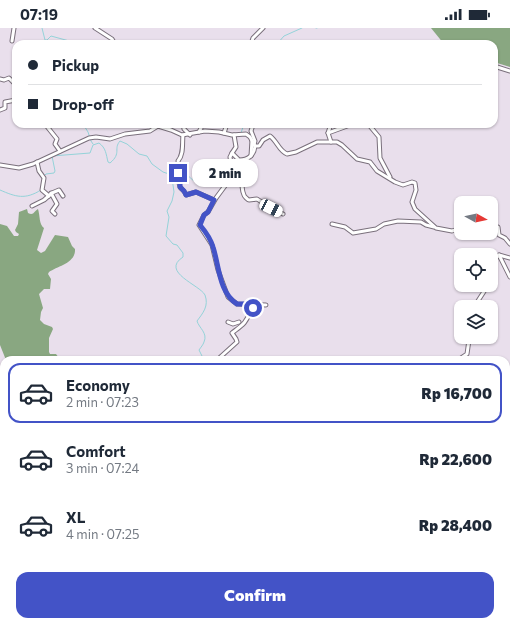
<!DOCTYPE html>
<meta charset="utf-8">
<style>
body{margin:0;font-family:Commissioner,sans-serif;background:#f6f6f7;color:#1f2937;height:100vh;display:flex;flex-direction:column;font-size:15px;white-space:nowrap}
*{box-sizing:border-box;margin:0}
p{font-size:13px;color:#747a83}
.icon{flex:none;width:22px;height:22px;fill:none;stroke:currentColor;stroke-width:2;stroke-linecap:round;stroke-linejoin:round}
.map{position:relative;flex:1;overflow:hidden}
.sheet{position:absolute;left:0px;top:328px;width:510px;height:270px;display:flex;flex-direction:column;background:#fff;border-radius:12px 12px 0 0;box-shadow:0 1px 3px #0004}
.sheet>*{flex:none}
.top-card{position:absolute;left:12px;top:12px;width:486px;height:88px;border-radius:12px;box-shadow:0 1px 3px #0004;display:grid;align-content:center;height:88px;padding:0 16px;background:#fff}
.needle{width:26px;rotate:98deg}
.controls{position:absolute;left:454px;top:168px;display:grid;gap:8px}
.controls a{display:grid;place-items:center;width:44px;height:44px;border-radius:8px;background:#fff;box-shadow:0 1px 3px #0004;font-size:20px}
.end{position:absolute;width:18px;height:18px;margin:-9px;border:5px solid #4353c7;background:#fff;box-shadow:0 0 0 2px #fff}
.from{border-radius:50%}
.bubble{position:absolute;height:28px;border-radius:12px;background:#fff;box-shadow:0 1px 3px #0004;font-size:13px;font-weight:800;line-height:28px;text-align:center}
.car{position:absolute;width:12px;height:24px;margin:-12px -6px;border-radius:5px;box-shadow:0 0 3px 1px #0007;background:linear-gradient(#fff 24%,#345 0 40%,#fff 0 76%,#345 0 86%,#fff 0)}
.top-card b{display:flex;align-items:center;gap:14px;height:38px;font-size:15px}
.top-card b+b{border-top:1px solid #e0e1e3}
.top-card i{width:10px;height:10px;background:#1f2937}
ul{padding:7px 0 0;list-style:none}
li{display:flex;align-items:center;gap:12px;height:60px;margin:0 8px 6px;padding:0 8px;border:2px solid transparent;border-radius:12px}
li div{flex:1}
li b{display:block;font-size:15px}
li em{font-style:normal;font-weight:800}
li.on{border-color:#4353c7}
li>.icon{width:36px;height:36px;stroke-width:1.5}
.cta{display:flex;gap:8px;margin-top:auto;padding:8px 16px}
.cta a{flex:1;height:46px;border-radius:12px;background:#4353c7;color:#fff;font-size:16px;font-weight:800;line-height:46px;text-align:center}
.status{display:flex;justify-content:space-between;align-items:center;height:28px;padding:0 20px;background:#fff;direction:ltr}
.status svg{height:11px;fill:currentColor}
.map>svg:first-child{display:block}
.forest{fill:#89a781}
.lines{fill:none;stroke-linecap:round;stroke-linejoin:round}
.stream{stroke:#94d3d9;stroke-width:1}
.minor-casing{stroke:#7a707c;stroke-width:5}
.minor{stroke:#fff;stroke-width:3}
.route{stroke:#4353c7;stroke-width:5}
</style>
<div class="status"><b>07:19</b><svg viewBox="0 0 49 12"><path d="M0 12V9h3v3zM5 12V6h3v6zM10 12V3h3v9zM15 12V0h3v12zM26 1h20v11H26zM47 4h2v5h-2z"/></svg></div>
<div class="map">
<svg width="510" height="598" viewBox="0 0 510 598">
<rect width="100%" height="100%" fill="#e9dfec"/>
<g class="forest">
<path d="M431,0h79v39l-16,-5v-18h-50z"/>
<path d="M27,181l1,4c6,3 6,-2 10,-4 2,6 1,16 6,19l-7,22 4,3 4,-2 10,-16 13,2 4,9 3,3c1,14 -17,17 -26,23l-1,2 3,5 -1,10h-6l-5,5 4,14 -2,4 -1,8 4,4 8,3 1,2 -4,9v14l1,2h6l3,4 -1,2h-52l-6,-15v-121l7,2 7,10h4l1,-2 -3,-2 -1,-2 3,-6 1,-12z"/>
<path d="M0,356l4,3v9l-3,3 3,7v80l-4,1v-39l3,-3 -3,-4z"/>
</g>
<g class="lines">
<g class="stream">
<path d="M42,0l3,12h2l4,-4 22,6 1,2"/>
<path d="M316,0h1"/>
<path d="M277,16l7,-8 18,-8"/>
<path d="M83,96l5,8 3,9 2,3"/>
<path d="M241,105l3,-9"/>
<path d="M180,142c8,3 10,10 18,13 4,2 26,-2 31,-5"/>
<path d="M169,146l8,-4"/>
<path d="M44,148l2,-2 8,-1 1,-2 -3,-15 38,-3 3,-8 6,-2c7,5 7,11 9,19l2,1c12,-10 3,-14 10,-22l7,3 12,10 8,2 5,8 11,8 6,2 3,4 2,14 -2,9 -5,10 2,6 -3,19 7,8 4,1 6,8v4c-23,15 17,28 22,38 4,11 -2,18 -8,26 2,7 11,12 7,21 -1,3 -3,5 -5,8l3,6 -2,4"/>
<path d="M0,162c16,7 25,10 41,0"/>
<path d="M285,594l5,1 3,-1"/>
<path d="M321,594l7,4"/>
<path d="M261,598l4,-4"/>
</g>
<g class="minor-casing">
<g id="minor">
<path d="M95,0l17,11 3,5"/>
<path d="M12,13l2,-13"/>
<path d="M251,16l2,-6 10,-10"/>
<path d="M494,38l16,5"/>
<path d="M0,51l4,1 5,-2 7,7"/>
<path d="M0,82l5,-2v-6l11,-2"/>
<path d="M45,96l12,15 -2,5 5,7"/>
<path d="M183,96l1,5 6,6"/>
<path d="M331,96l-3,9 3,9"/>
<path d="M369,97l10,12 1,21 10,19"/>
<path d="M252,100l-1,3 4,10 -1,4"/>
<path d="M199,104l4,-8"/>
<path d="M224,105l3,-9"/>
<path d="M328,105l22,-8 53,-1"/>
<path d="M183,107c-1,9 1,19 -5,26 2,9 -1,17 2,26 2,3 5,4 6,8l10,-3 18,8"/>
<path d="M255,118c-1,9 -6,14 -16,14l-7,-7 -2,4 3,18 -17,23 -8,14 -4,3 -5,10 13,20 6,25 10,27 9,7 29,1"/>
<path d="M232,125l4,-6 -2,-12"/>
<path d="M251,128l1,-16"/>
<path d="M37,134l2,9 5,7 -2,12 7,6"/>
<path d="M0,137l19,3 14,-4 56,-26 7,-1 14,2 15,-5 25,-3 8,-5 13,4 11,5 23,-4 14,1 13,3 14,-1 4,3 5,9h4l4,-6 7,-4c7,5 9,15 17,18l9,-2 21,-10h20l5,3 15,14 13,3 7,9 18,11 8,3 9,-3 3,1 1,7 -4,12 3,7 21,19 16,3 9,-3"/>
<path d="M234,144c11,6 6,15 10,23 0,1 4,5 5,5l8,-1 14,9 12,6"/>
<path d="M51,165l6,11 -5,7 3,3"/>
<path d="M32,178l12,-6 8,-7 7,-3 4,6"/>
<path d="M332,196l13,3 8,6 23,-4 8,-5 14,-3 23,1 5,3 8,2"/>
<path d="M491,198l7,1 1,8 6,3 5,6"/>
<path d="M499,227l11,22"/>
<path d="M474,279l11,-17 8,-5c0,-11 -4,-22 6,-30l11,3"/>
<path d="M228,294l5,2 6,-2"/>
<path d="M217,332l20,-18 -1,-3 -4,-6c9,-7 15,-10 18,-22l4,-3 1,-4"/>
<path d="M458,332l9,-6 2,-14 3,-3"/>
<path d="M506,525h3l1,-3"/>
<path d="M0,549h4"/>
<path d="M111,594l4,4"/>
<path d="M229,594l3,4"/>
<path d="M237,594l7,2 3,-2"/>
<path d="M185,598l1,-4"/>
<path d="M204,598l4,-1 4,1"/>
<path d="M214,598l2,-4"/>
</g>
</g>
<use href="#minor" class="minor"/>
</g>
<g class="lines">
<path class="route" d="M178,145v3l2,5v6l4,4 2,4 10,-3 18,8 -6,12 -4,3 -4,10c5,6 11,15 13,22 6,18 6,46 24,57h18l-2,4"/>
</g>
</svg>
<div class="controls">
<a><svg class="needle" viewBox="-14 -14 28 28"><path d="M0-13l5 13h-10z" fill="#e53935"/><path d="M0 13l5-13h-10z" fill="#747a83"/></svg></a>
<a><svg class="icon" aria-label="locate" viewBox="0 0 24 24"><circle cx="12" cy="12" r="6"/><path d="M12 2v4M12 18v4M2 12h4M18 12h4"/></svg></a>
<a><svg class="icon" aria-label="layers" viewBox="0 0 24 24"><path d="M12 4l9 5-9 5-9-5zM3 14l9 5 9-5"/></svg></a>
</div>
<i class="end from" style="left:253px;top:280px"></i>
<i class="end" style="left:178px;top:145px"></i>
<div class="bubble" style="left:192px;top:131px;width:66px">2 min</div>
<i class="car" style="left:271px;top:180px;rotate:116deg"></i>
<div class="top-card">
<b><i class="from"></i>Pickup</b>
<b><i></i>Drop-off</b>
</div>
<section class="sheet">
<ul>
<li class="on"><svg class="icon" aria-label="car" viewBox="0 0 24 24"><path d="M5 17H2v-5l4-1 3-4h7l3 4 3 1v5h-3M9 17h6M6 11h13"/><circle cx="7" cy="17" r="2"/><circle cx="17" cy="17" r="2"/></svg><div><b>Economy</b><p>2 min · 07:23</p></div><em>Rp 16,700</em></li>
<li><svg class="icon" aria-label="car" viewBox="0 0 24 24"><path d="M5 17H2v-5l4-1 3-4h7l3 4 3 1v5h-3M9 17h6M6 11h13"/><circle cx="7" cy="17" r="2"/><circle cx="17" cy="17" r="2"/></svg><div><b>Comfort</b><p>3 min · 07:24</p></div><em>Rp 22,600</em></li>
<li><svg class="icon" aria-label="car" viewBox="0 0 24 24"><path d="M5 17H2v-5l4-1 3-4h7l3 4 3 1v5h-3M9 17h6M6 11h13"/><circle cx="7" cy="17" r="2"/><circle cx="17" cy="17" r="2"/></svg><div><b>XL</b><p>4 min · 07:25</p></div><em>Rp 28,400</em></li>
</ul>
<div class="cta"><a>Confirm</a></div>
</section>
</div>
